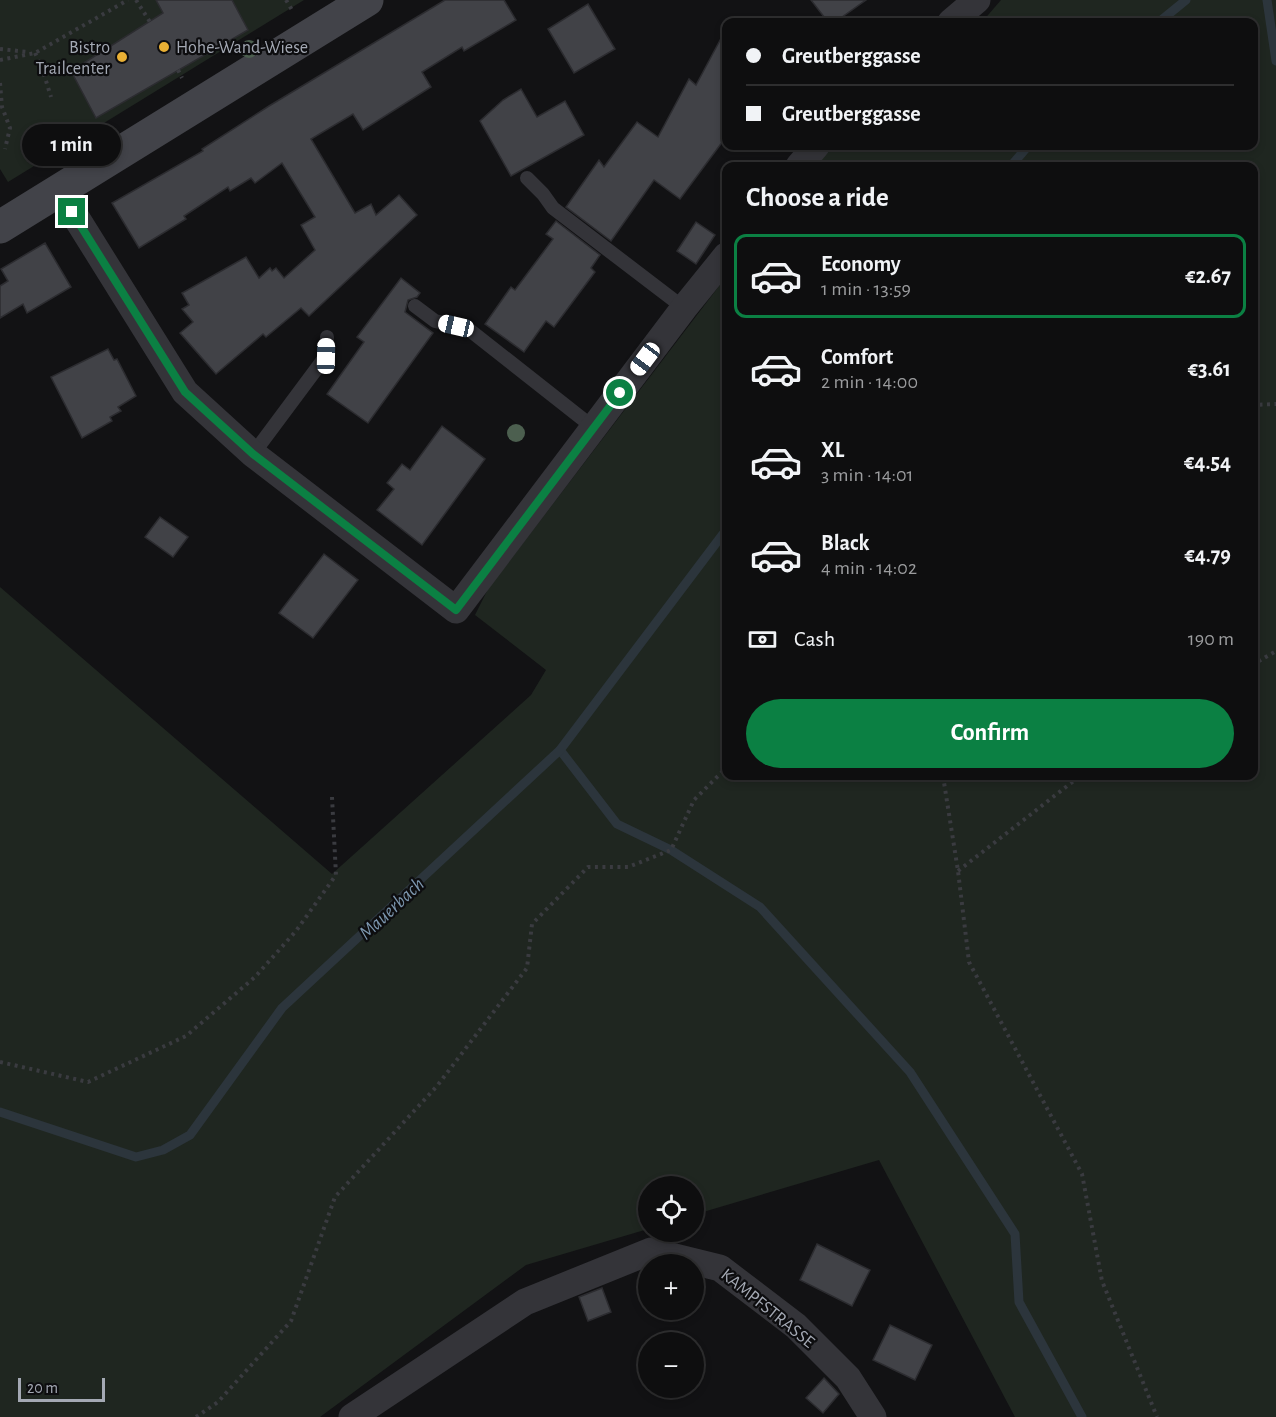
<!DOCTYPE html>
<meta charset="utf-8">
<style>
body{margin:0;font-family:"Alegreya Sans",sans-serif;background:#171718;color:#f1f3f6;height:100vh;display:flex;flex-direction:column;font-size:22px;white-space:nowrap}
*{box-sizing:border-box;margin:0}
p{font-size:20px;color:#9b9c9e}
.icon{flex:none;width:33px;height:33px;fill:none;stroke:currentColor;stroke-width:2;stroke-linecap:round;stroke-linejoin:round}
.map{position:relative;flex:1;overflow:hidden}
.side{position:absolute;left:722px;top:162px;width:536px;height:618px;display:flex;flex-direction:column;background:#0e0e0f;border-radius:12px;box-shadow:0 3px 9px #0003,0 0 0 2px #2e2e2f}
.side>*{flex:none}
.guide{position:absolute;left:722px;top:18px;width:536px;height:132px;border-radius:12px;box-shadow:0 3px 9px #0003,0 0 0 2px #2e2e2f;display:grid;align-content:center;height:132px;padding:0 24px;background:#0e0e0f}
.tools{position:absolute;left:638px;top:1176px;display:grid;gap:12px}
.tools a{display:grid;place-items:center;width:66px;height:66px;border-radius:50%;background:#0e0e0f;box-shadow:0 3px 9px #0003,0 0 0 2px #2e2e2f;font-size:30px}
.scale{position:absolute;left:18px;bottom:15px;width:87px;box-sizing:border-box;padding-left:6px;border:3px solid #a4a9b4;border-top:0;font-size:16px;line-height:21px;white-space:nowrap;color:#a4a9b4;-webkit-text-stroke:4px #0d0d0f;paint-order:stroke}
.end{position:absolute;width:27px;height:27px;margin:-14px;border:8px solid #0b8043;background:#fff;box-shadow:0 0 0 3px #fff}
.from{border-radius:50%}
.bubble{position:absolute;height:42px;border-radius:21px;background:#0e0e0f;box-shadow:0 3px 9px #0003,0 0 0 2px #2e2e2f;font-size:20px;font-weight:600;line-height:42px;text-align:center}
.car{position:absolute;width:18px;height:36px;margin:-18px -9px;border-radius:8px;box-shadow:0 0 4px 2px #0007;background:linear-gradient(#fff 24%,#345 0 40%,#fff 0 76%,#345 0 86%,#fff 0)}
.guide b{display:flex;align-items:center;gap:21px;height:57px;font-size:22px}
.guide b+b{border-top:2px solid #2e2e2f}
.guide i{width:15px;height:15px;background:#f1f3f6}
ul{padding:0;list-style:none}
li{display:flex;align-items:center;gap:18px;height:84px;margin:0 12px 9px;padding:0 12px;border:3px solid transparent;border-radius:12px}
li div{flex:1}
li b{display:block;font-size:22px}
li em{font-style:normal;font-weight:600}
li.current{border-color:#0b8043}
li>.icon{width:54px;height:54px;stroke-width:1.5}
h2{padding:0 24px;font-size:27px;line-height:72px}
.pay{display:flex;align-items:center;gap:15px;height:66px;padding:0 24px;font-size:22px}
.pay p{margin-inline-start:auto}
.button{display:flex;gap:12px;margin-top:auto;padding:12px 24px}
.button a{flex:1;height:69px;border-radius:36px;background:#0b8043;color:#fff;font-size:24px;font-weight:600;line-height:69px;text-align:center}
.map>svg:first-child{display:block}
.green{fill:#1f2620}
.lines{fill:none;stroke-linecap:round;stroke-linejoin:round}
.stream{stroke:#2c353c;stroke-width:9}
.building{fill:#414247;stroke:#2c2c30;stroke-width:1.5}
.path{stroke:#3a3b40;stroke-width:4;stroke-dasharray:3 4.5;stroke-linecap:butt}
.lane{stroke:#343439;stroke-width:14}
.street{stroke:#343439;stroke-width:27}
.secondary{stroke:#424349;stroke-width:33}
.tree{fill:#4c5f4f}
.route{stroke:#0b8043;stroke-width:8}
.poi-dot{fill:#e9b035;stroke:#0d0d0f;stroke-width:2}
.labels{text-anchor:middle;stroke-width:4.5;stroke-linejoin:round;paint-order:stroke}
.poi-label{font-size:18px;fill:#a4a9b4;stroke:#0d0d0f;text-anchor:end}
.street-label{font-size:18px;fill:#a4a9b4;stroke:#0d0d0f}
.water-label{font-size:20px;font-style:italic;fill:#7c96ae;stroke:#0d0d0f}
</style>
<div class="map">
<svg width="1276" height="1417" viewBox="0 0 1276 1417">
<rect width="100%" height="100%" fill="#121214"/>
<g class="green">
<path d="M0,0h304l-296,182 -8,-13z"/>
<path d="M1001,0h275v1417h-261l-136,-257 -186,55v-29h-45v43l-122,36 -206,152h-320v-830l332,287 199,-179 15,-25 -71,-55 13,-26 238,-312v499h526v-610h-441l16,-20h425v-124h-270z"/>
</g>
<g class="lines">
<g class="stream">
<path d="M1267,0l9,61"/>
<path d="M1159,22l27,-22"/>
<path d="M1011,166l17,-20"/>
<path d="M560,750l57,74 54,26 89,57 150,165 105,162 4,68 63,115"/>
<path d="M0,1112l136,45 27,-7 27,-15 92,-127 278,-258 166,-220"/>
</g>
</g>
<g class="building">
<path d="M156,0h76l16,30 -152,88 -25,-47 92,-58z"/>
<path d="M445,0h59l12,20 -52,31 -2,-4 -40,25 9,15 -68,43 -10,-16 -42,25 44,74 16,-9 5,11 23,-20 18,20 -108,101 -8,-8 -35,29 -3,-3 -47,40 -36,-41 13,-11 -11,-13 7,-4 -7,-12 64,-36 13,21 11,-10 2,3 4,-3 8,10 31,-28 -14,-25 14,-8 -33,-54 -27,20 -4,-5 -21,13 -2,-4 -44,29 2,3 -47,29 -27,-45 91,-52 -1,-2 67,-43z"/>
<path d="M811,0h55l-31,22h-7z"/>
<path d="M588,4l27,45 -41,24 -26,-44z"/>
<path d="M726,29v108l-46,62 -26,-19 -43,61 -45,-34 33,-47 5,7 33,-45 21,15 31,-58 7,6z"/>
<path d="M521,89l16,28 28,-16 19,34 -73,41 -31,-55 23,-21z"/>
<path d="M556,221l44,34 -9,13 4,4 -41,55 -8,-6 -22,31 -39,-28 26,-37 4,3 38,-51 -7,-5z"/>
<path d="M696,222l19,13 -19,29 -19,-13z"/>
<path d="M45,243l26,44 -44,26 -4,-9 -23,14v-32l8,-5 -7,-12z"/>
<path d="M401,278l19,15 -3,4 -9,3 -3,12 28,21 -65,90 -41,-29 37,-52 -7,-5z"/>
<path d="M108,349l6,11 3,-1 19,37 -18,11 3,4 -11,6 2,4 -30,17 -31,-61z"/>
<path d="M442,426l43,33 -63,86 -45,-35 17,-21 -7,-6 15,-19 8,6z"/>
<path d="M160,517l28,20 -15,20 -28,-20z"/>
<path d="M324,554l34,26 -45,58 -34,-25z"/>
<path d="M817,1244l53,26 -18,36 -52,-26z"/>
<path d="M602,1288l9,24 -23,9 -9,-24z"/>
<path d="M890,1325l42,20 -17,35 -42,-20z"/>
<path d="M824,1378l15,16 -16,19 -17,-15z"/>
</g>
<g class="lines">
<g class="path">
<path d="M136,0l14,22"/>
<path d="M286,0l6,10"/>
<path d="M0,49l28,3"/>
<path d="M35,53l7,15 9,29"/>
<path d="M0,60l35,-7 93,-53"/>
<path d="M178,70l4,8"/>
<path d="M0,83l2,24 8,21 -5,21"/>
<path d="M1252,405l24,-1"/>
<path d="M1252,665l24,-14"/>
<path d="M943,776l15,95 11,91 113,212 20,107 55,136"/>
<path d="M958,871l122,-95"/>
<path d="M0,1062l88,20 98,-46 69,-59 41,-46 40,-56 -4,-78"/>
<path d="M196,1417l22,-15 73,-81 44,-124 102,-111 90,-118 5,-44 56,-57h40l43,-17 23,-50 32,-32"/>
</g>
<g class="lane">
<path d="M527,178l16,16 10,14 131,100"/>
<path d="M415,306l20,15 32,7 127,100"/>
<path d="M253,454l73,-98 1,-19"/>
</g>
<g class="street">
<path d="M951,22l26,-22"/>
<path d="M799,166l17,-20"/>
<path d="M59,190l126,202 68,62 203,156 228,-302 42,-52"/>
<path d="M352,1417l173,-115 126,-51 69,17 76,58 52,52 25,39"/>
</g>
<path class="secondary" d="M0,227l367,-227"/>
</g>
<g class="tree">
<circle cx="249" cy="49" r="9"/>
<circle cx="516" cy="433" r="9"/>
</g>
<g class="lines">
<path class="route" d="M72,212l113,180 68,62 203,156 164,-217"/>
</g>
<g class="poi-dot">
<circle cx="164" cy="47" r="6"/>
<circle cx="122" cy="57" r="6"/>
</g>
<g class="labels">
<g class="poi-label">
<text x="110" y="53">Bistro<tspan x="110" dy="21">Trailcenter</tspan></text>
<text x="176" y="53" text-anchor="start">Hohe-Wand-Wiese</text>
</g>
<g class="street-label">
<text transform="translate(768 1308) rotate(39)" y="6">KAMPFSTRASSE</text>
</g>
<g class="water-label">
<text transform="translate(391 908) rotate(-43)" y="7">Mauerbach</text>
</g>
</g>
</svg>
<div class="tools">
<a><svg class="icon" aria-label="locate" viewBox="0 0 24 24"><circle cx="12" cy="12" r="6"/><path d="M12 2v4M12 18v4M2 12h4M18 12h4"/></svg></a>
<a>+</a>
<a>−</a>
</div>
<div class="scale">20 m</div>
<i class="end from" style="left:620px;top:393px"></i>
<i class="end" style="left:72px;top:212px"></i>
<div class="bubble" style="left:22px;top:124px;width:99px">1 min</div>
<i class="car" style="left:456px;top:326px;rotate:283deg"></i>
<i class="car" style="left:326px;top:356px;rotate:1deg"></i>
<i class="car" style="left:645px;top:359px;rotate:217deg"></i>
<div class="guide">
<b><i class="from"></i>Greutberggasse</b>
<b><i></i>Greutberggasse</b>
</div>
<section class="side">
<h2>Choose a ride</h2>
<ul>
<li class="current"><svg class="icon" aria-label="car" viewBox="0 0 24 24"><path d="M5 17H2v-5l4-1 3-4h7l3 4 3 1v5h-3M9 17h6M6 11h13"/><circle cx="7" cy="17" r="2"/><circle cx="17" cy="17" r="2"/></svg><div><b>Economy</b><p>1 min · 13:59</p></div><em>€2.67</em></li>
<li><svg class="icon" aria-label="car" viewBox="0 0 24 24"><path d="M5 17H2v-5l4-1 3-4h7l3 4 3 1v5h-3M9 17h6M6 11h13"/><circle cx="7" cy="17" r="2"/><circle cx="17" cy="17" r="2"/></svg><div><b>Comfort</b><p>2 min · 14:00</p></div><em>€3.61</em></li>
<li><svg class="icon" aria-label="car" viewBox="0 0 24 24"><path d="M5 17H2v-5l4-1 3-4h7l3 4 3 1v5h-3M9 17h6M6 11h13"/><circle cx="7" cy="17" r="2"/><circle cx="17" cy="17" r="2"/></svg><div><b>XL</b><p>3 min · 14:01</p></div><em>€4.54</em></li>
<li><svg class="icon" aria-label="car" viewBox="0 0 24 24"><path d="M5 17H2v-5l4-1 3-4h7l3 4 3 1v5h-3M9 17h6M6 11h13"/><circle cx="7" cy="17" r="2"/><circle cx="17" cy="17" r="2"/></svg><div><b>Black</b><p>4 min · 14:02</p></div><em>€4.79</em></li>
</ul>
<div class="pay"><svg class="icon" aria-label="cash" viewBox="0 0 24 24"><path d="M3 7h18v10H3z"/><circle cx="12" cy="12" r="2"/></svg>Cash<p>190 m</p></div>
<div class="button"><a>Confirm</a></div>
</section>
</div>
